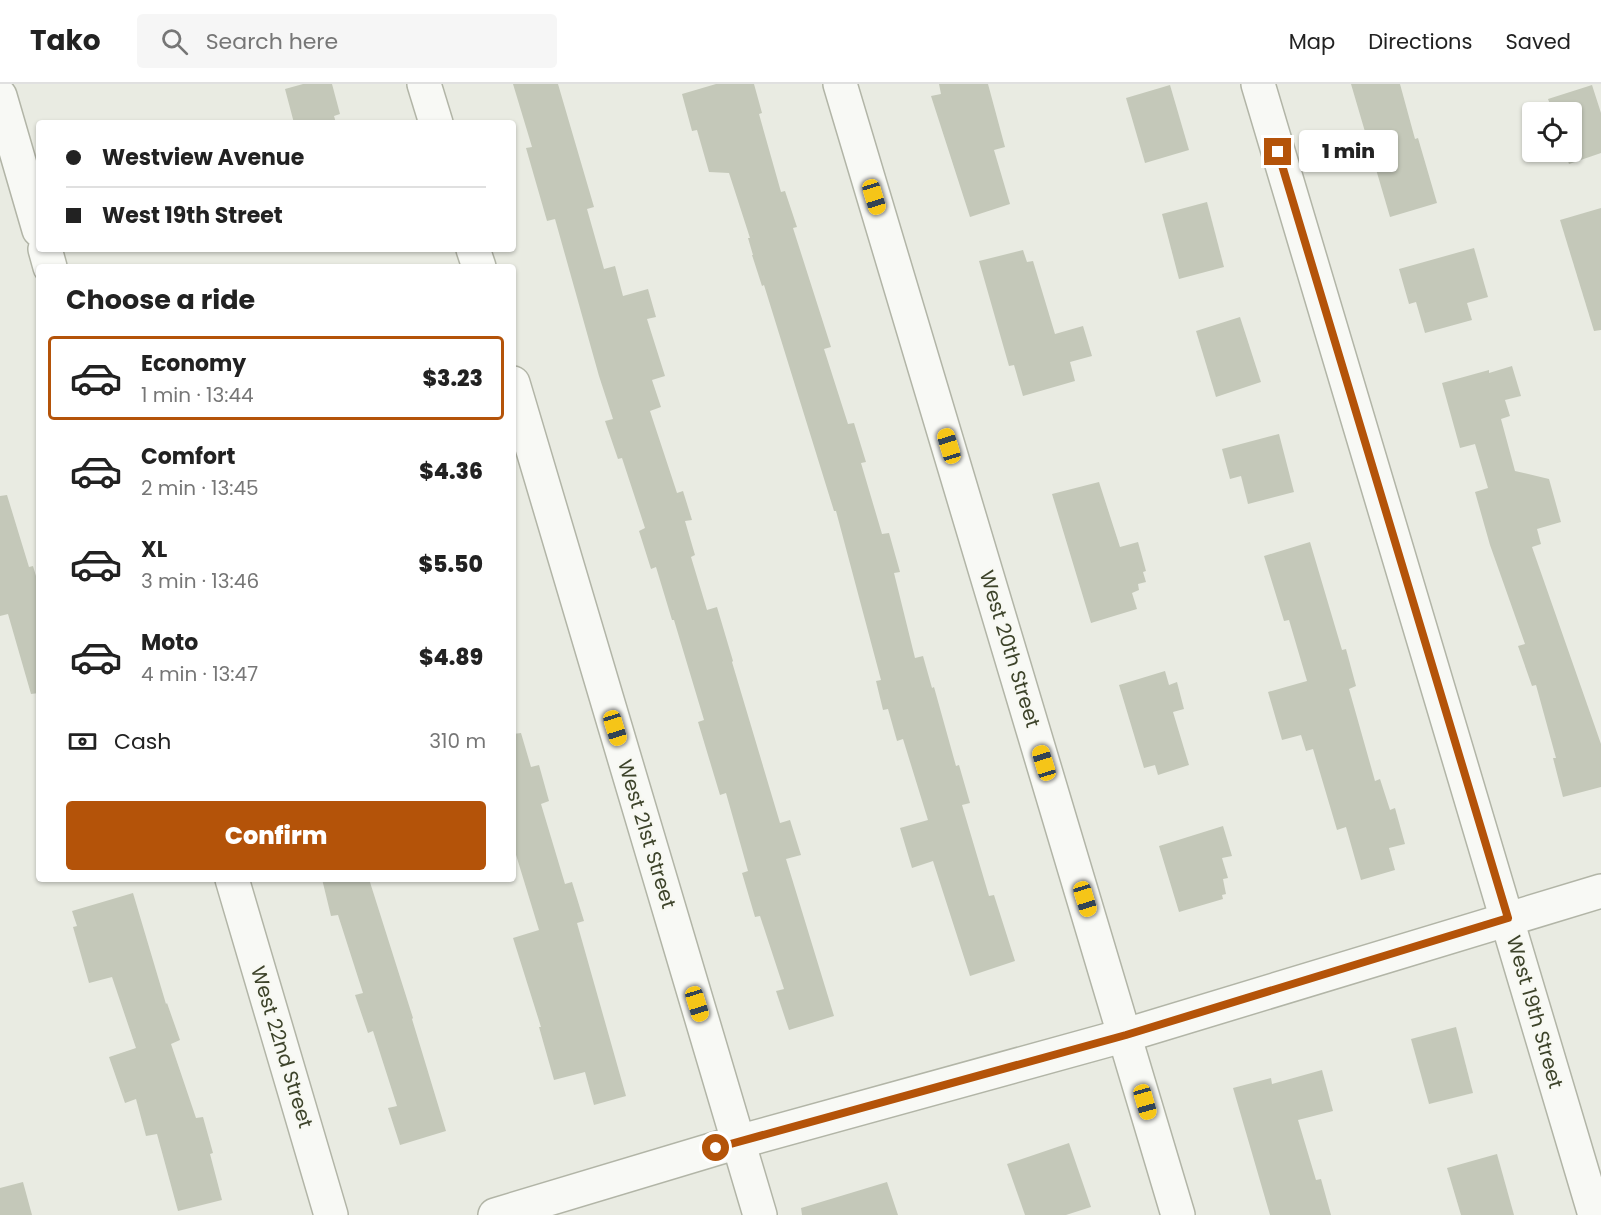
<!DOCTYPE html>
<meta charset="utf-8">
<style>
body{margin:0;font-family:Poppins,sans-serif;background:#f6f6f6;color:#222;height:100vh;display:flex;flex-direction:column;font-size:22px;white-space:nowrap}
*{box-sizing:border-box;margin:0}
p{font-size:20px;color:#767676}
.icon{flex:none;width:33px;height:33px;fill:none;stroke:currentColor;stroke-width:2;stroke-linecap:round;stroke-linejoin:round}
.map{position:relative;flex:1;overflow:hidden}
.panel{position:absolute;left:36px;top:180px;width:480px;height:618px;display:flex;flex-direction:column;background:#fff;border-radius:6px;box-shadow:0 2px 4px #0004}
.panel>*{flex:none}
.hud{position:absolute;left:36px;top:36px;width:480px;height:132px;border-radius:6px;box-shadow:0 2px 4px #0004;display:grid;align-content:center;height:132px;padding:0 30px;background:#fff}
.buttons{position:absolute;left:1522px;top:18px;display:grid;gap:12px}
.buttons a{display:grid;place-items:center;width:60px;height:60px;border-radius:6px;background:#fff;box-shadow:0 2px 4px #0004;font-size:30px}
.end{position:absolute;width:27px;height:27px;margin:-14px;border:8px solid #b45309;background:#fff;box-shadow:0 0 0 3px #fff}
.from{border-radius:50%}
.bubble{position:absolute;height:42px;border-radius:6px;background:#fff;box-shadow:0 2px 4px #0004;font-size:20px;font-weight:800;line-height:42px;text-align:center}
.car{position:absolute;width:18px;height:36px;margin:-18px -9px;border-radius:8px;box-shadow:0 0 4px 2px #0007;background:linear-gradient(#f5c518 24%,#345 0 40%,#f5c518 0 76%,#345 0 86%,#f5c518 0)}
.hud b{display:flex;align-items:center;gap:21px;height:57px;font-size:22px}
.hud b+b{border-top:2px solid #e0e0e0}
.hud i{width:15px;height:15px;background:#222}
ul{padding:0;list-style:none}
li{display:flex;align-items:center;gap:18px;height:84px;margin:0 12px 9px;padding:0 18px;border:3px solid transparent;border-radius:6px}
li div{flex:1}
li b{display:block;font-size:22px}
li em{font-style:normal;font-weight:800}
li.current{border-color:#b45309}
li>.icon{width:54px;height:54px;stroke-width:1.5}
h2{padding:0 30px;font-size:27px;line-height:72px}
.pay{display:flex;align-items:center;gap:15px;height:66px;padding:0 30px;font-size:22px}
.pay p{margin-inline-start:auto}
.cta{display:flex;gap:12px;margin-top:auto;padding:12px 30px}
.cta a{flex:1;height:69px;border-radius:6px;background:#b45309;color:#fff;font-size:24px;font-weight:800;line-height:69px;text-align:center}
header{display:flex;align-items:center;gap:36px;box-sizing:border-box;height:84px;padding:0 30px;background:#fff;border-bottom:2px solid #e0e0e0}
header strong{font-size:28px}
nav{display:flex;gap:33px;margin-inline-start:auto;font-size:21px}
.search{width:420px;height:54px;background:#f6f6f6;display:flex;align-items:center;gap:15px;box-sizing:border-box;padding:0 21px;border-radius:6px;color:#767676;font-size:22px}
.map>svg:first-child{display:block}
.building{fill:#c4c8b9}
.lines{fill:none;stroke-linecap:round;stroke-linejoin:round}
.minor-casing{stroke:#b2b5a7;stroke-width:36}
.minor{stroke:#f8f9f5;stroke-width:33}
.route{stroke:#b45309;stroke-width:8}
.labels{text-anchor:middle;stroke-width:4.5;stroke-linejoin:round;paint-order:stroke}
.street-label{font-size:20px;fill:#3d432a;stroke:#f7f8f2}
</style>
<header>
<strong>Tako</strong>
<div class="search"><svg class="icon" aria-label="search" viewBox="0 0 24 24"><circle cx="10" cy="10" r="6"/><path d="M15 15l6 6"/></svg>Search here</div>
<nav><a>Map</a><a>Directions</a><a>Saved</a></nav>
</header>
<div class="map">
<svg width="1601" height="1131" viewBox="0 0 1601 1131">
<rect width="100%" height="100%" fill="#e9ebe2"/>
<g class="building">
<path d="M303,0h29l8,30 -6,2 2,7h-42l-9,-34z"/>
<path d="M513,0h45l36,123 -7,2 17,60 11,-3 8,30 25,-7 8,28 -9,2 18,57 -13,4 9,27 -11,4 27,82 6,-2 9,29 -7,1 10,34 -4,2 16,53 10,-3 16,54 -1,1 48,161 10,-3 11,35 -15,4 48,157 -45,14 -13,-39 8,-2 -24,-73 -5,1 -13,-44 6,-2 -22,-78 -6,2 -22,-73 6,-2 -30,-100h-2l-16,-53 -5,2 -12,-38 6,-3 -23,-70 -4,1 -13,-38 8,-2 -14,-43 -44,-157 -8,2 -21,-73 6,-1z"/>
<path d="M716,0h38l8,29 -3,1 22,78 4,-1 12,36 -4,1 38,119 -7,2 24,75 6,-1 12,39 -5,1 21,71 7,-1 11,39 -6,1 21,85 8,-2 9,32 2,-1 22,79 3,-1 11,38 -8,2 27,91 5,-1 21,66 -45,15 -37,-115 -21,7 -12,-40 28,-8 -25,-81 -6,2 -9,-32 -5,1 -7,-29 5,-1 -45,-169h-2l-70,-226 -2,1 -10,-31h1l-5,-17h2l-21,-65 -20,-1 -12,-42 -5,1 -10,-37z"/>
<path d="M939,0h49l17,63 -11,3 16,54 -40,13 -39,-121 10,-2z"/>
<path d="M1351,0h49l15,55 3,-1 19,65 -47,14z"/>
<path d="M1170,1l19,65 -44,13 -19,-65z"/>
<path d="M1592,1l9,28v40l-32,11 -4,-12h7v-40h-19l-5,-13z"/>
<path d="M1207,118l17,65 -45,12 -17,-65z"/>
<path d="M1601,124v122l-7,1 -34,-111z"/>
<path d="M1474,164l14,49 -21,6 5,17 -47,13 -9,-31 -7,2 -10,-35z"/>
<path d="M1023,166l4,12 6,-1 22,73 28,-8 9,30 -22,6 5,19 -52,15 -9,-31 -5,1 -30,-105z"/>
<path d="M1240,233l21,65 -45,15 -20,-66z"/>
<path d="M1512,282l9,30 -16,4 5,16 -9,3 14,52 34,8 12,43 -24,7 4,15 -9,3 69,197v43l-38,10 -10,-39h3l-20,-73 -4,1 -14,-40 7,-2 -35,-99 -15,-53 13,-4 -13,-44 -15,4 -18,-65 47,-13v3z"/>
<path d="M1279,350l15,58 -46,12 -7,-28 -11,3 -8,-30z"/>
<path d="M1099,398l21,65 18,-5 8,29 -3,1 3,10 -8,2 1,6 -7,3 5,16 -46,14 -39,-129z"/>
<path d="M7,411l22,72 4,-1 6,20v107l-8,1 -23,-80 -8,2v-120z"/>
<path d="M1310,458l32,108 4,-1 10,37 -7,3 26,92 5,-2 10,31 5,-2 10,36 -16,4 6,22 -34,10 -15,-53 -9,3 -24,-81 -7,2 -5,-16 -19,5 -14,-48 39,-11 -18,-61 -5,1 -20,-65z"/>
<path d="M1165,587l4,14 8,-3 7,27 -11,3 16,53 -31,10 -3,-10 -11,3 -25,-83z"/>
<path d="M521,649l10,34 8,-2 10,36 -8,3 24,80 7,-2 12,39 -7,2 49,173 -32,9 -9,-33 -31,8 -15,-53h2l-28,-89 26,-8 -26,-85v-111z"/>
<path d="M1223,742l9,30 -10,2 6,20 -5,1 3,15 -4,1 1,4 -44,13 -20,-66z"/>
<path d="M322,795h47l44,139 -1,1 34,112 -46,14 -12,-37 9,-2 -24,-75 -5,2 -13,-38 8,-2 -25,-78 -7,1z"/>
<path d="M133,809l33,111 1,-1 13,37 -9,4 25,74 7,-1 10,36 -3,1 12,46 -44,11 -21,-77 -11,2 -10,-37 -11,4 -16,-46 27,-9 -24,-71 -23,6 -16,-56 4,-1 -5,-15z"/>
<path d="M1456,943l17,66 -44,11 -18,-65z"/>
<path d="M1322,986l11,41 -35,9 18,60 5,-1 10,36h-61l-37,-127 38,-10 1,6z"/>
<path d="M1069,1059l22,64 -25,8h-41l-18,-51z"/>
<path d="M1497,1070l17,61h-53l-14,-47z"/>
<path d="M23,1098l9,33h-32v-27z"/>
<path d="M887,1098l11,33h-96l-1,-7z"/>
</g>
<g class="lines">
<g class="minor-casing">
<g id="minor">
<path d="M424,0l12,39"/>
<path d="M840,0l338,1131"/>
<path d="M1258,0l337,1131"/>
<path d="M0,12l39,134"/>
<path d="M45,165l5,18"/>
<path d="M473,165l6,18"/>
<path d="M513,299l247,832"/>
<path d="M232,795l99,336"/>
<path d="M495,1131l243,-73 388,-107 475,-144"/>
</g>
</g>
<use href="#minor" class="minor"/>
</g>
<g class="lines">
<path class="route" d="M716,1064l410,-113 382,-117 -230,-766"/>
</g>
<g class="labels">
<g class="street-label">
<text transform="translate(1010 565) rotate(73)" y="7">West 20th Street</text>
<text transform="translate(647 750) rotate(73)" y="7">West 21st Street</text>
<text transform="translate(1535 928) rotate(74)" y="7">West 19th Street</text>
<text transform="translate(282 963) rotate(73)" y="7">West 22nd Street</text>
</g>
</g>
</svg>
<div class="buttons">
<a><svg class="icon" aria-label="locate" viewBox="0 0 24 24"><circle cx="12" cy="12" r="6"/><path d="M12 2v4M12 18v4M2 12h4M18 12h4"/></svg></a>
</div>
<i class="end from" style="left:716px;top:1064px"></i>
<i class="end" style="left:1278px;top:68px"></i>
<div class="bubble" style="left:1299px;top:46px;width:99px">1 min</div>
<i class="car" style="left:874px;top:113px;rotate:163deg"></i>
<i class="car" style="left:949px;top:362px;rotate:343deg"></i>
<i class="car" style="left:615px;top:644px;rotate:163deg"></i>
<i class="car" style="left:1044px;top:679px;rotate:343deg"></i>
<i class="car" style="left:1085px;top:815px;rotate:163deg"></i>
<i class="car" style="left:697px;top:920px;rotate:163deg"></i>
<i class="car" style="left:1145px;top:1018px;rotate:164deg"></i>
<div class="hud">
<b><i class="from"></i>Westview Avenue</b>
<b><i></i>West 19th Street</b>
</div>
<section class="panel">
<h2>Choose a ride</h2>
<ul>
<li class="current"><svg class="icon" aria-label="car" viewBox="0 0 24 24"><path d="M5 17H2v-5l4-1 3-4h7l3 4 3 1v5h-3M9 17h6M6 11h13"/><circle cx="7" cy="17" r="2"/><circle cx="17" cy="17" r="2"/></svg><div><b>Economy</b><p>1 min · 13:44</p></div><em>$3.23</em></li>
<li><svg class="icon" aria-label="car" viewBox="0 0 24 24"><path d="M5 17H2v-5l4-1 3-4h7l3 4 3 1v5h-3M9 17h6M6 11h13"/><circle cx="7" cy="17" r="2"/><circle cx="17" cy="17" r="2"/></svg><div><b>Comfort</b><p>2 min · 13:45</p></div><em>$4.36</em></li>
<li><svg class="icon" aria-label="car" viewBox="0 0 24 24"><path d="M5 17H2v-5l4-1 3-4h7l3 4 3 1v5h-3M9 17h6M6 11h13"/><circle cx="7" cy="17" r="2"/><circle cx="17" cy="17" r="2"/></svg><div><b>XL</b><p>3 min · 13:46</p></div><em>$5.50</em></li>
<li><svg class="icon" aria-label="car" viewBox="0 0 24 24"><path d="M5 17H2v-5l4-1 3-4h7l3 4 3 1v5h-3M9 17h6M6 11h13"/><circle cx="7" cy="17" r="2"/><circle cx="17" cy="17" r="2"/></svg><div><b>Moto</b><p>4 min · 13:47</p></div><em>$4.89</em></li>
</ul>
<div class="pay"><svg class="icon" aria-label="cash" viewBox="0 0 24 24"><path d="M3 7h18v10H3z"/><circle cx="12" cy="12" r="2"/></svg>Cash<p>310 m</p></div>
<div class="cta"><a>Confirm</a></div>
</section>
</div>
